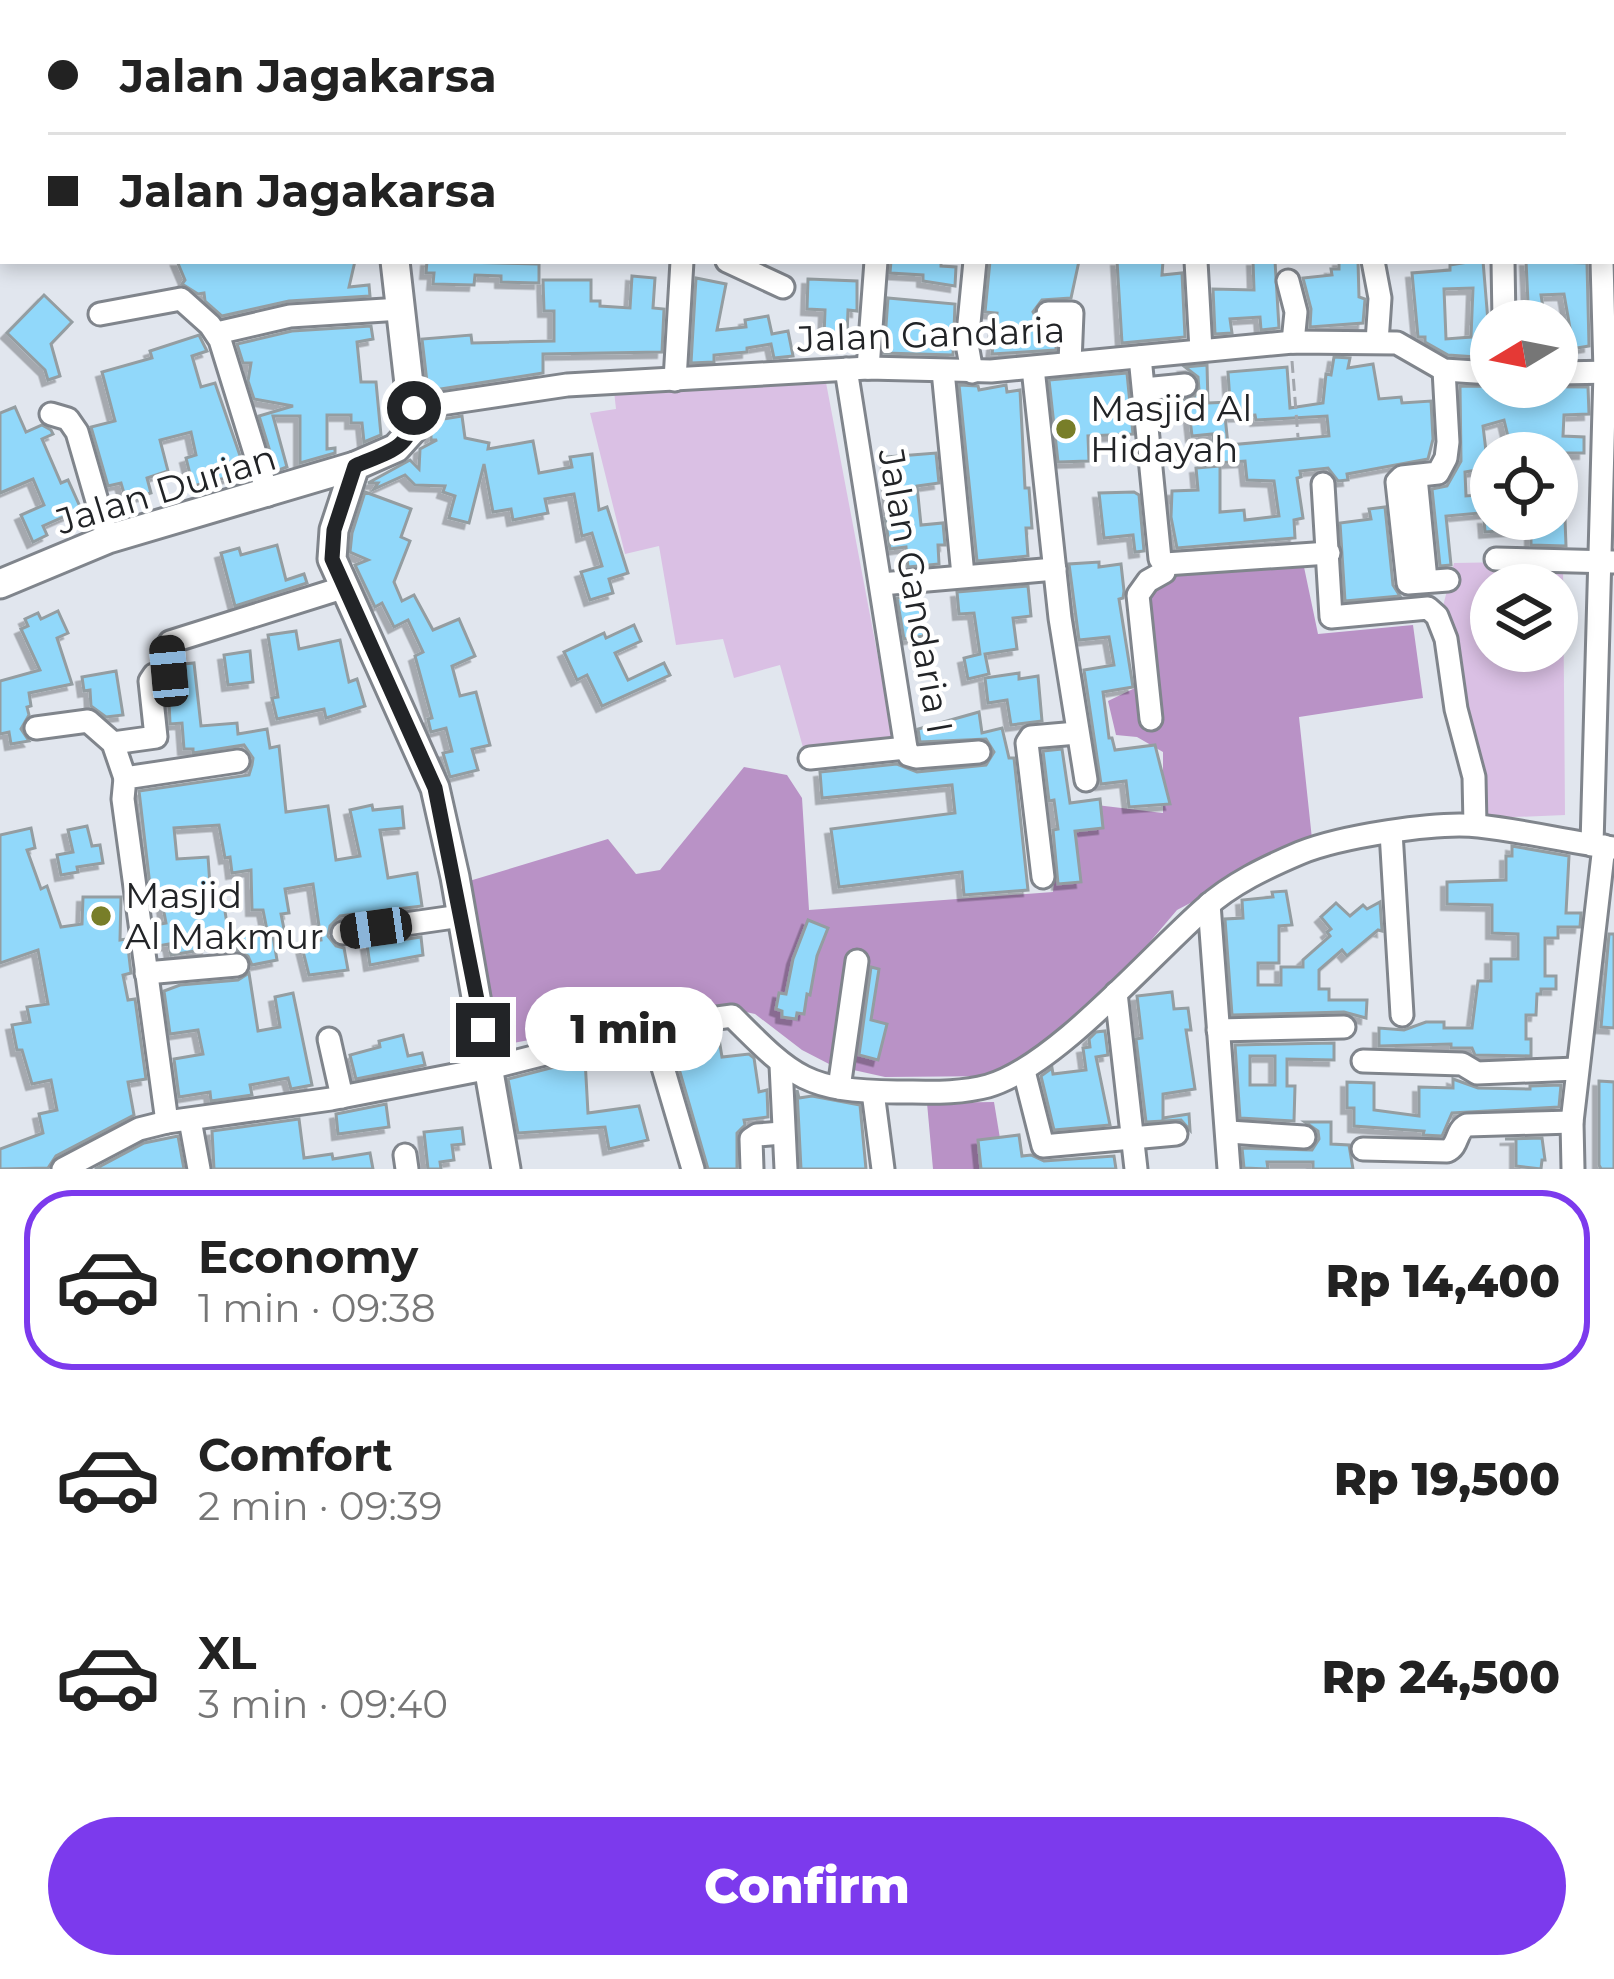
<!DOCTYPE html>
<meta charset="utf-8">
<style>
body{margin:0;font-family:Montserrat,sans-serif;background:#f2f2f2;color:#222;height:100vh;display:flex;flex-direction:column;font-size:45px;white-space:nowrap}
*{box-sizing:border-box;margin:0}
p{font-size:39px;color:#767676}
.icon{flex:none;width:66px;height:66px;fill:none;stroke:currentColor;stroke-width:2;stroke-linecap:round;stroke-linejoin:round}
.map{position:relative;height:1169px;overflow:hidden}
.details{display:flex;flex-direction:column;background:#fff;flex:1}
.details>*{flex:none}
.guide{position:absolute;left:0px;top:0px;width:1614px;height:264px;box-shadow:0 6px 18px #0003;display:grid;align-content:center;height:264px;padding:0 48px;background:#fff}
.needle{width:78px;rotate:260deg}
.tools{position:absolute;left:1470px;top:300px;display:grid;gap:24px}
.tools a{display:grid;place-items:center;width:108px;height:108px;border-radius:50%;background:#fff;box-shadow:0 6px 18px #0003;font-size:60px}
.end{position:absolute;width:54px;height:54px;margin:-27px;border:15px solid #222427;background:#fff;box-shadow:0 0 0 6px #fff}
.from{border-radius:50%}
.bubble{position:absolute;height:84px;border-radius:42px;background:#fff;box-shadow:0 6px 18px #0003;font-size:39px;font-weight:800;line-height:84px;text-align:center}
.car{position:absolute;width:36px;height:72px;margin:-36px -18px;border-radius:15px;box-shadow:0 0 9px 3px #0007;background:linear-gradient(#222 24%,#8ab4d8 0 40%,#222 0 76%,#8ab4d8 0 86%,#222 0)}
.guide b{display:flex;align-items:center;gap:42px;height:114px;font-size:45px}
.guide b+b{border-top:3px solid #e0e0e0}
.guide i{width:30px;height:30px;background:#222}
ul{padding:21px 0 0;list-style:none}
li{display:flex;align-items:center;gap:36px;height:180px;margin:0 24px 18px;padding:0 24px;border:6px solid transparent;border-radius:48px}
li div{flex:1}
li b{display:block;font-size:45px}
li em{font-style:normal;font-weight:800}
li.on{border-color:#7c3aed}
li>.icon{width:108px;height:108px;stroke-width:1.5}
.button{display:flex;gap:24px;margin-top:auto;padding:24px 48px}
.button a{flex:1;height:138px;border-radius:72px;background:#7c3aed;color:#fff;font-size:48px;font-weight:800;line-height:138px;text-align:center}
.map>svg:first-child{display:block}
.green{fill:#dac0e4;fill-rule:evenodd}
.forest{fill:#b992c6}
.building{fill:#91d8fa;stroke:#949da1;stroke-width:3;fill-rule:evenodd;filter:url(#shadow)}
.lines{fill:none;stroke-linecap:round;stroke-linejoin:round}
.minor-casing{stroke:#80858c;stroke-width:27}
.major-casing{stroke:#80858c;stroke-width:33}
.path{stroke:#a2a6ac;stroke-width:3;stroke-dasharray:12 6;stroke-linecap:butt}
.minor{stroke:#fff;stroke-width:21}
.major{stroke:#fff;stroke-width:27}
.route{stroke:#222427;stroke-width:15}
.poi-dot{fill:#787e29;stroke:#fff;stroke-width:4.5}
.labels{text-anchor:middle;stroke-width:9;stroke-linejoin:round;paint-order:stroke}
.street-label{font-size:36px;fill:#222427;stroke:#fff}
.poi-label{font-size:36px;fill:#222427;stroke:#fff;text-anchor:start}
</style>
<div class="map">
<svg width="1614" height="1169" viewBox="0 0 1614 1169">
<defs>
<filter id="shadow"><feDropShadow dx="-5.5" dy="5.5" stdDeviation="0" flood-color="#0004"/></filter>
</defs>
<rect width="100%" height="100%" fill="#e1e6ee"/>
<g class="green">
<path d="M824,372l71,375 -91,4 -24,-86 -46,13 -11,-39 -47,6 -17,-99 -34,8 -35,-141 26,-4 -2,-18z"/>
<path d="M1563,561l2,254 -100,4 -1,-51 -24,-150 14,-55zM1491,585h66v66h-66z"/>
</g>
<g class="forest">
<path d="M1304,567l14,67 95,-9 10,73 -124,19 13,122 -135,71 -63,74 -64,60 -51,32 -114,1 -54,-12 -29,-15 -47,-36 -40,-9 -234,44 -35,-161 162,-49 28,35 24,-4 84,-103 43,8 15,23 7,112 244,-18 6,-62 29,-26 75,9v-61l-26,-15 -21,-2 -8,-34 27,-13 -7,-102 16,-17z"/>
<path d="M994,1102l11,67h-72l-6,-66z"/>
</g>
<g class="building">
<path d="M177,261h178l-6,26 20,-2 1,11 -81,5 -67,15 -17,-15 -1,-8 -6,1 -16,-10 3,-4z"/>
<path d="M427,261l112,3v19l-38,-1v-6l-26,-1 -1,10 -41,-1 1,-11h-8z"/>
<path d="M891,261h50v5l15,1 -1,19 -32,-5v-6l-33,-2z"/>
<path d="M990,261h89l-8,37 -29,2 -9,12 7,13 16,3v22l-64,4 5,-41 -12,-1z"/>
<path d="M1117,261h46l-1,14 20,-2 3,64 -63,6z"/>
<path d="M1253,261h22l4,67 -18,2 -1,-13 -30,2 2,14 -17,1 -2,-45 41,1z"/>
<path d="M1339,261h19l1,36 6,2 -2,24 -53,4 1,-18 -8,-31 29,-3 -1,-6h8z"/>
<path d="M1474,261h9l8,97 -43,-3 -23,-13v-5h-7l-6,-64 38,-3v-5zM1473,288l-2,49 -25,2 -2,-50z"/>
<path d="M1526,261l61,2 2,83 -24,4 -4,-21 9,-1 -6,-34 -23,1 4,25 -23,1 -3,-17 9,-1z"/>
<path d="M632,276l23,2 -2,30 11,1 -2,43 -119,2v19l-115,18 -6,-52 49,-4 1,8 82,-2v-30h-10l-1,-31h48v21h9v5l30,2z"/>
<path d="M696,278l30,6 -9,46 29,-3 -1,-7 23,-4 4,18 16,-3 5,25 -19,2 -3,-14 -24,4v4l-33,3v7l-23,1z"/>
<path d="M808,279l49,2v30l-9,-1 -1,27 -23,-1 1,-26 -18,-1z"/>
<path d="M44,295l28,27 -21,22 9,32 -12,4 -3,-10 -38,-37z"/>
<path d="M888,298l67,6 -2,51 -69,-2z"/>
<path d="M371,326l2,13 -16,3 4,40h15l5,53 -17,7 -2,-19h-11v-8h-24v34l8,-1v5l-35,10v-47h-27l14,51 -11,4 -17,-55 34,-10 -39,-7 -6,-18 3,-18h-8l-6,-19 55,-13z"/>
<path d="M199,335l8,16 -15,5 9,31 14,-4 31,90 -53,13 -7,-28 10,-3 -5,-23 -31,8 8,31 -21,7 4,15 -25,7 -5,-17 -13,3 -17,-59 24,-6 -13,-49 50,-14 -2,-7z"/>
<path d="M1334,357l16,1 -2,10 25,-4 6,35 22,-2 1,6 29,-2 2,38 -5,20 -81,15 1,6 -10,1 -10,-13 -28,3 1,6 -4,1 6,40 -9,2 1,18 -118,10 -6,-31 1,-26 26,-1 -2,-22 24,-2v46l24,-2 1,10 34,-4 -5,-35 -27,-1 -2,-19 -29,2 -3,-29 -21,2 -3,-26 -15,1v-10l19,-3 6,-8 -1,-13 -13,-10 22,-2 1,38 22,-1 -2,-30 59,-5 3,41 33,-5 3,-29 5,1zM1255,415l1,5 71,-4 2,20 -101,9 -3,-29z"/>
<path d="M1127,373l6,61 -45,2 1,25 -31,1 -9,-82z"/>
<path d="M959,385l19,1 1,4 27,-5 1,7 13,-2 5,98h4l3,40h-6l2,28 -51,5z"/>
<path d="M1460,386l128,1 1,27 -25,1 -1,21 21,1v16h-72l-8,-33 -21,6 5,42 -23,4 1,24 25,-2v18l-45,4 5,49 -11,1 -8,-77 15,-3 14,-25z"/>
<path d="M15,407l11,25 16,-7 9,5 2,4 -11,5 19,44 7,-3 13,29 -38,17 4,9 -14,7 -12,-27 23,-10 -11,-26 -33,14v-80z"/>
<path d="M462,416l3,22 24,5 -1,6 45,-8 6,32 33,-6 -2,-10 22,-3 7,56 8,-3 21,66 -19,6 4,14 -23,7 -9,-28 21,-6 -10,-33 -10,3 -8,-42 -29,5 3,14 -35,7 -2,-11 -18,3 -9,-48 -15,59 -20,-5 6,-22 -12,-4 2,-6 -30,-1 -10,-10 -31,14 4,-6h-10l42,-23 9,9 1,-20 17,-9h-6v-19z"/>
<path d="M936,453l3,30 -22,3 4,39 22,-2 2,22h-7l1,19 -31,3 -2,-20 -16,2 -5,-31 4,-1 -2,-60z"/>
<path d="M365,492l46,17 -10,28 9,4 -16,41 8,19 12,-6 19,35 26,-11 16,37 -23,10 8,30 16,-4 14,53 -18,4 6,21 -28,7 -7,-24 9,-2 -6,-23 -15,4 -3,-13 4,-1 -17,-62 8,-4 -15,-32 -14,7 -12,-24 -7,4 -20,-42 13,-5 -18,-8 2,-19z"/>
<path d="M1134,492l5,3 5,56 -9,1 -2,-17 -29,3 -5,-45z"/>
<path d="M1385,507l8,78 7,11 -55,5 -5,-78 31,-4 -2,-10z"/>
<path d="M1484,519h81l1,27 -35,-1v-14l-6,-2 -40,3z"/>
<path d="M277,545l9,35 18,-6 3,9 -72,23 -14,-53 18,-5 2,7z"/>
<path d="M1099,562v5l22,-3 3,27 -1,7 -4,1 14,88 -30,5 6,46h3l3,12 40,-5 15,59 -41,3 -3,-26 -25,3 -17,-114 30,-5 -5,-28 -30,3 -10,-76z"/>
<path d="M1028,586l3,30 -18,2 4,31 -32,5 4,20 -21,5 -4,-21 16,-4 -6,-41 -15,1 -2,-22z"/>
<path d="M919,596l5,40 -20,3 -7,-41z"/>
<path d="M58,611l10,22 -11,5 15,46 -43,9 2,13 -4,1 2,8 -8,14 8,12 -18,3 -2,-12 -9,2v-53l40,-11 -19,-41 7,-3 -3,-7 13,-6 3,6z"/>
<path d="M634,625l7,16 -26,12 13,27 36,-17 6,12 -68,31 -15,-31 -10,5 -13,-28 40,-19 2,5z"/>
<path d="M296,631l3,18 41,-9 9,42 8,-3 8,27 -39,12 -2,-9 -47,10 -5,-21 6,-1 -10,-62z"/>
<path d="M250,651l3,31 -25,3 -4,-30z"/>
<path d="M194,663l7,63 36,-3 1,11 29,-5 3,19 9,-2 7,66 42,-6 8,54 24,-4 -10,-46 22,-5 1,5 29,-3 2,21 -24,2 8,48 29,-5 5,33 -82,10 -10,10 -2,10 8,10 8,2 4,22 -39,5 -8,-32 20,-3 -8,-56 -28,5 4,24 -8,1 4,20 -12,2 4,24 -25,5 -4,-9 -11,-6 -3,-14 33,-6 -4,-20h-11l-1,-40 -19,3 -2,-16 -5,1 -6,-33 -45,3 3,31 31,-2 3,42h12l5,31 -24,4 3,15 -36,6 -2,-11 -11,2 -3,-21 11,-2 -4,-21 -10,1 -13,-112 110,-16 3,-10 1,-7 -9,-13 -51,8v-4h-9l-2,-26 -12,1 -1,-23 8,-1 -1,-16 7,-8v-12z"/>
<path d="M116,671l7,44 -17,2 -15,-11 -1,-16 -6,1 -2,-14z"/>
<path d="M1019,673v6l19,-3 4,45 -31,4 -4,-25 -19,3 -3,-25z"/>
<path d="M979,712l3,21 20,-5 7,30h5l14,132 -64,5 -2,-23 -123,15 -8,-58 124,-16 -3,-28 -130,13 -2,-26 77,-8 20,8 69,-7 8,-13 -8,-13 -66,3 -2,-13z"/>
<path d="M1062,749l8,54 30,-4 3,29 -28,3 6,51 -23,2 -5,-54 5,-1 -4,-29 -5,1 -6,-50z"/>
<path d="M87,826l5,20 8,-1 3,18 -26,4 1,5 -17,3 -4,-20 16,-3 -5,-22z"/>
<path d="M31,828l4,20 -8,2 14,39 6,-3 14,41 21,-3 1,-27h38l-1,43 7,-1 4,34 -8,2 5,25 7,-1 11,80 -18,3 6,33 -78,41 -8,12 -48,1v-20l43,-16 -4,-19 18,-4 -6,-30 -19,4 -10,-34h-5l-5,-25 18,-3 -3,-15 21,-3 -10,-54 -38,13v-128z"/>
<path d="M1512,846l57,10 -3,57h15l-1,14h-22v11h-13v38h11v13h-15v5h-4l-1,21h-10v24h5v17l-56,-1 -3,-7h-21v-4l-72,2v-18l25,2 22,-8h18v6h28l6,-47h13v-22h27v-25l-26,-1v-28l-45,-1v-22l59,-2v-24h6z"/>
<path d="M1286,891l6,34 -13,1v37h-21v22h23v-18h22v-7l27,-24 -3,-4 4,-3 -10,-12 15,-14 14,13 13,-11 4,4 13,-7 2,29 -4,-1 -31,26 -5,-6 -23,20v19h10v11h38l-1,18 -22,-6 -112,3 -7,-96 18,-1 -1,-18 31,-3 -1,-5z"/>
<path d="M808,920l20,8 -11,28 -7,39 -3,-1 -3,20 -7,-1 -1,6 -14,-2v-6l-6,-2 3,-16 7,1 7,-35z"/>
<path d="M1609,934h5v94l-13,-1z"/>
<path d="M421,937l2,18 -53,10 -3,-20z"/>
<path d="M871,967l8,2 -8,51 16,4 -9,36 -19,-5z"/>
<path d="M249,973l9,58 22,-4 -5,-30 18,-4 19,92 -21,4 -3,-11 -38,7 2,10 -41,6 -1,-9 -31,5 -5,-38 29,-5 -5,-24 -28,4 -6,-43 16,-6 58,-5z"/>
<path d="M1172,992l2,17 14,-1 3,22h-5l9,59 -32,5v24l26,-4 1,16 -9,-10 -35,2 -10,-83 6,-1 -5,-42z"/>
<path d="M1105,1031l3,24 -12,2 14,68 -56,5 -13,-54 11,-8 1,6 33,-4 -3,-22 7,-1 -1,-8 7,-7z"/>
<path d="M718,1033l4,24 27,-3 5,4 5,34 8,-2 1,27 -24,3 1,5 -8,8v36h-29l-33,-114 14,-3 -3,-15z"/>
<path d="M403,1035l5,21 14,-3 3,12 -69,14 -6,-24 30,-8 -1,-6z"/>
<path d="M1334,1043v17l-47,-1v27h8l-1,35 -54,-3 -5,-73zM1250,1056h25v29h-25z"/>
<path d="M585,1059l3,54 51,-7 9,34 -39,9 -4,-22 -87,6 -10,-54z"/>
<path d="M1453,1079l25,9 52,1v-3l31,-1 -2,22 -107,6 -10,23 -19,-1 1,-4 -70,-5v-18h-7v-26l27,1v27l45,6v-29l34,1z"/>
<path d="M1599,1081l15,1v87h-13l-2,-4z"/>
<path d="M797,1090l2,8 13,-2 48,9 6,64h-65z"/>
<path d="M386,1104l3,23 -51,7 -2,-20z"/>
<path d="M299,1119l5,39 28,-4 1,5 37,-6 3,16h-159l-2,-38z"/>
<path d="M1305,1122h26v22l18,1 4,24h-40v-7h-46l1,7 -24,-1 -2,-20 70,2 7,-11 -1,-8z"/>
<path d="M462,1128l2,16 -12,1 2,15 -14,2 1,7h-13l-4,-37z"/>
<path d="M1019,1135l3,21 9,-1 13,6 70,-5 2,13h-135l-3,-29z"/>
<path d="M178,1136l6,33h-89l49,-26z"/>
<path d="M1542,1138l3,22h-3l-1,9 -25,-3v-27h-11z"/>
</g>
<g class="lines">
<g class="minor-casing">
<g id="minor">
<path d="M724,0l3,1"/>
<path d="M1037,0v3"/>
<path d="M1596,0v3"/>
<path d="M193,3v-3"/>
<path d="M850,3l22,-3"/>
<path d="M1179,3l15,-3"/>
<path d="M1283,3v-3"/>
<path d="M1510,3v-3"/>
<path d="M1611,58h3"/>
<path d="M727,261l56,26"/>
<path d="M1196,261l5,89"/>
<path d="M1373,261l7,37 -3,44"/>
<path d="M1503,261l1,60"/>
<path d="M1288,281l8,31 -3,30"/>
<path d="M1048,313h24l-2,50"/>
<path d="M100,314l81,-15 29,26 10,15 48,155"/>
<path d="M217,333l73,-17 111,-7"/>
<path d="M1140,357l20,202 5,5 164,-11"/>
<path d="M868,368l8,-107"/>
<path d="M1033,368l27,250 26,162"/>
<path d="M846,369l60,379 3,7 7,2 63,-5"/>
<path d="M1444,370l4,72 -2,16 -8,15 -36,4 -5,5 11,101 40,-3"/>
<path d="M943,371l20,204"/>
<path d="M972,372l-5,-28 8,-83"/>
<path d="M1557,373l57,-1"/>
<path d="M675,380l7,-119"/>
<path d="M1144,389l41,-4"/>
<path d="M414,408l153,-23 301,-17 123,3 302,-29 104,1 47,27 47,3"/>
<path d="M51,414l17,5 9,13 31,107"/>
<path d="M1416,477l10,103"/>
<path d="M1323,484l8,133 97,-9 9,8 9,23 10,70 18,68 1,48"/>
<path d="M1496,559l117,3"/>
<path d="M881,584l174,-15"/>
<path d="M1151,719l-13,-124 10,-14 16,-9 1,-8"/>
<path d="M36,728l52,-7 25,22 12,35"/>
<path d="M113,743l43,-6 -6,-56 4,-6 15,-4 -2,-24 3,-5 172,-54"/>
<path d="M810,758l96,-10"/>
<path d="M1391,832l11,183"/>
<path d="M1592,845l13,-473 -3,-111"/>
<path d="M1043,877l-16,-134 4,-6 46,-4"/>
<path d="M1209,904l20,265"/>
<path d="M343,933l118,-17"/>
<path d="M146,973l91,-8"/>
<path d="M1116,993l20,176"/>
<path d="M651,1027l42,142"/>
<path d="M1218,1030l126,-3"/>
<path d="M329,1039l13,58"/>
<path d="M1363,1061l99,3 15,9 100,-4"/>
<path d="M781,1065l5,104"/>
<path d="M1024,1071l19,75 133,-12"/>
<path d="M839,1088l18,-127"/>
<path d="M873,1092l10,77"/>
<path d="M190,1120l9,49"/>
<path d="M167,1122l-44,-323 2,-21 113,-17"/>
<path d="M1229,1132l75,5"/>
<path d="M1363,1149l84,2c12,-5 8,-20 20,-26l105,-3"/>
<path d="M405,1155l2,14"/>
<path d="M63,1169l76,-40 28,-7 164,-23 159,-31 161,-41 81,-11c62,62 74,75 165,76 31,0 61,2 91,-6 67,-19 162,-130 217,-178 26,-24 62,-41 95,-55 39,-16 137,-32 179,-27 45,5 90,16 135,22"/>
<path d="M752,1169l-1,-30 6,-4 25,-2"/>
<path d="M1573,1169l-1,-47 32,-276"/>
</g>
</g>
<g class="major-casing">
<g id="major">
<path d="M437,0l1,3"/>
<path d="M395,261l19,167 -18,20 -41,18 -21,64 -2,29 103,229 20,89 51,292"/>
<path d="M0,584l108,-45 247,-73"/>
</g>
</g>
<path class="path" d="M1292,361l6,76"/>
<use href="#minor" class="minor"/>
<use href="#major" class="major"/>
</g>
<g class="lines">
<path class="route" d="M414,408c0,41 -27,44 -59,58l-21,64 -2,29 103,229 48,242"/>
</g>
<g class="poi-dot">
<circle cx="1066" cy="429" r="12"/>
<circle cx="101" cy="916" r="12"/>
</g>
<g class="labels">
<g class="street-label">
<text transform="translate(931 334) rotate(-2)" y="13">Jalan Gandaria</text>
<text transform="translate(166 489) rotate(-17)" y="13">Jalan Durian</text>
<text transform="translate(916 591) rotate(80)" y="13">Jalan Gandaria I</text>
</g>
<g class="poi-label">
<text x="1090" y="421">Masjid Al<tspan x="1090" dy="41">Hidayah</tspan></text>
<text x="125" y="908">Masjid<tspan x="125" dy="41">Al Makmur</tspan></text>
</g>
</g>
</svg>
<div class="tools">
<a><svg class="needle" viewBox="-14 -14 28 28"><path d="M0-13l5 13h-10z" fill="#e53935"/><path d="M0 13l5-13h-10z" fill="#767676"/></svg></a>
<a><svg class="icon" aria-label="locate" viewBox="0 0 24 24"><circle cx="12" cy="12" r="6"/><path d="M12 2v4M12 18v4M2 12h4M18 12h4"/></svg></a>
<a><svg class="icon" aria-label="layers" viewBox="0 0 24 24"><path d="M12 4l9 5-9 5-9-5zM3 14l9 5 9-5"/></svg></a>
</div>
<i class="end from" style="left:414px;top:408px"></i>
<i class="end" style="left:483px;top:1030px"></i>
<div class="bubble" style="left:525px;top:987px;width:198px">1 min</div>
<i class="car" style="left:169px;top:671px;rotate:355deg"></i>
<i class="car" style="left:376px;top:928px;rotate:262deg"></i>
<div class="guide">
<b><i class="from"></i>Jalan Jagakarsa</b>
<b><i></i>Jalan Jagakarsa</b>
</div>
</div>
<section class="details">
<ul>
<li class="on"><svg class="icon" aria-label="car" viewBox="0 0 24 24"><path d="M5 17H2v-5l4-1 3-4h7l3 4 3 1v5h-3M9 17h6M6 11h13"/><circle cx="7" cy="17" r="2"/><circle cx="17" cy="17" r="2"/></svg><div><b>Economy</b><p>1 min · 09:38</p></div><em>Rp 14,400</em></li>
<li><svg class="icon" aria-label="car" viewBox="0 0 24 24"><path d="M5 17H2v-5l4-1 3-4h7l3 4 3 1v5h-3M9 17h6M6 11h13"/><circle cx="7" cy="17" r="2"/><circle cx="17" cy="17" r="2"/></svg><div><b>Comfort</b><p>2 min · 09:39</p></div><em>Rp 19,500</em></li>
<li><svg class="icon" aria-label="car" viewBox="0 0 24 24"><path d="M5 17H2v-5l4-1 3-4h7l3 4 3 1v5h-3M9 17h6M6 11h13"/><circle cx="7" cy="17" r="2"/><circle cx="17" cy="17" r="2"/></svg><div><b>XL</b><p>3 min · 09:40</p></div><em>Rp 24,500</em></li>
</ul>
<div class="button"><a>Confirm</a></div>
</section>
